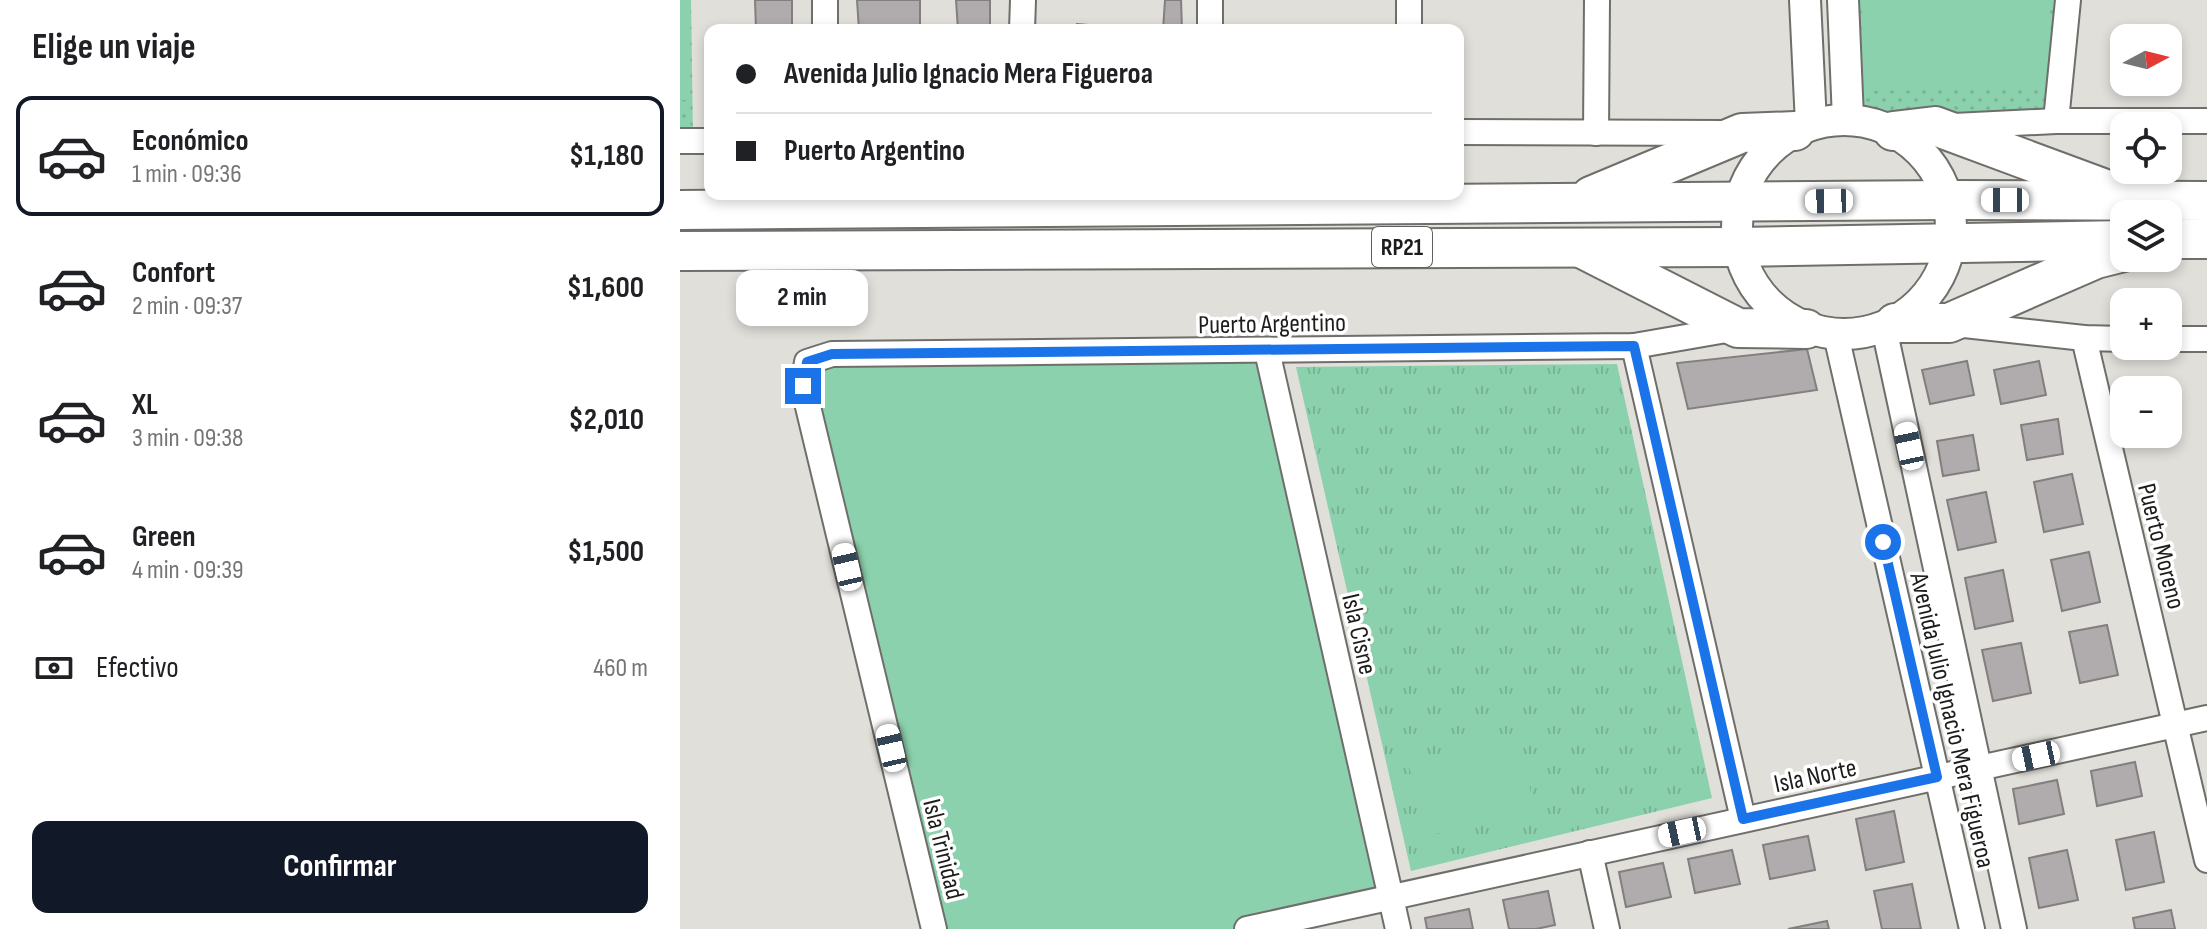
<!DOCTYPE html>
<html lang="es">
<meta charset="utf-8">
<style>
body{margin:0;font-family:"Sofia Sans Condensed",sans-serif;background:#f2f2f2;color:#202124;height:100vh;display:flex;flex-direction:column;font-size:30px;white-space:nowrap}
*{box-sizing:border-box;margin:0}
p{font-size:26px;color:#757577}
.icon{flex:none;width:44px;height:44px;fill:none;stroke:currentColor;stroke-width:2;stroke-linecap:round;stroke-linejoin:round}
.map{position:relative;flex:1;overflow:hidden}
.panel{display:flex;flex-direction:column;background:#fff;width:680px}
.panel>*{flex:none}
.banner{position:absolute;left:24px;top:24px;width:760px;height:176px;border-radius:16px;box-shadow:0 4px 12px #0003;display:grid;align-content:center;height:176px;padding:0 32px;background:#fff}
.needle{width:52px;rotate:83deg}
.controls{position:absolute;left:1430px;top:24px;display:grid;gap:16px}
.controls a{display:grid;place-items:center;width:72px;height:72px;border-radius:16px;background:#fff;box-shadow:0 4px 12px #0003;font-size:40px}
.end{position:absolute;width:36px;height:36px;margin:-18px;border:10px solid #1a73e8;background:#fff;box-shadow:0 0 0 4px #fff}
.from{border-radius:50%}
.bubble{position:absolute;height:56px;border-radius:16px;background:#fff;box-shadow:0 4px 12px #0003;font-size:26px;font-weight:700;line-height:56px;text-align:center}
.car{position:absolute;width:24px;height:48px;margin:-24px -12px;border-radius:10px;box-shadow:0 0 6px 2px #0007;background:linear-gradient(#fff 24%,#345 0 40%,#fff 0 76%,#345 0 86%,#fff 0)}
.banner b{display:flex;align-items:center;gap:28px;height:76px;font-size:30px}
.banner b+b{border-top:2px solid #e0e0e0}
.banner i{width:20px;height:20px;background:#202124}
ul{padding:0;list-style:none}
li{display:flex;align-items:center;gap:24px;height:120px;margin:0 16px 12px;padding:0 16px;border:4px solid transparent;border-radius:16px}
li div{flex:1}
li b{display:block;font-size:30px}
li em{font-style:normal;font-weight:700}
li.on{border-color:#111827}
li>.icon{width:72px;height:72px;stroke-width:1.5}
h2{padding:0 32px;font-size:36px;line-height:96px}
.pay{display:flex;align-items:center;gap:20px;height:88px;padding:0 32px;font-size:30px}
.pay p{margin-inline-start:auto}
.cta{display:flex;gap:16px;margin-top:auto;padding:16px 32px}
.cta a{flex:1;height:92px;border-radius:16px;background:#111827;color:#fff;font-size:32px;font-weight:700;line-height:92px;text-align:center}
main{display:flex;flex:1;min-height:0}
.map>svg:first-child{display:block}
.grass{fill:url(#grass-dots)}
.park{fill:url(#park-tufts)}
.garden{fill:#8bd1ad}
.building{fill:#b0abac;stroke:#837e7f;stroke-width:2}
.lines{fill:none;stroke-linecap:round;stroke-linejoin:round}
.minor-casing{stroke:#6f6e6a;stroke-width:28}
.tertiary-casing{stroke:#6f6e6a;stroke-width:34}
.primary-casing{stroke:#6f6e6a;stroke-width:42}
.minor{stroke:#fff;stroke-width:24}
.tertiary{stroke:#fff;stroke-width:30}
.primary{stroke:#fff;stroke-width:38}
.route{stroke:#1a73e8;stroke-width:10}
.labels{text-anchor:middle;stroke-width:7;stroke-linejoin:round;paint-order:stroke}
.shield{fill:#fff;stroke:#61605f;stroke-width:2}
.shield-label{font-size:24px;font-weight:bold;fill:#1d1c1b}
.street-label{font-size:26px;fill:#1d1c1b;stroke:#fff}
</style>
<main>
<section class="panel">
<h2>Elige un viaje</h2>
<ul>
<li class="on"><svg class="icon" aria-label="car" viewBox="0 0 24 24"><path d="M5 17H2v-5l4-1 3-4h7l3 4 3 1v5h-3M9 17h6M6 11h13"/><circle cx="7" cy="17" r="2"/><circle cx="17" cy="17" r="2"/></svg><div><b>Económico</b><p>1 min · 09:36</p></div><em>$1,180</em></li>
<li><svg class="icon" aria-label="car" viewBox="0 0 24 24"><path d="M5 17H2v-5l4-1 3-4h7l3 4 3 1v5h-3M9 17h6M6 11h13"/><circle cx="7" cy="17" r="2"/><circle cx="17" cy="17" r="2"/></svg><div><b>Confort</b><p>2 min · 09:37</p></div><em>$1,600</em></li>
<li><svg class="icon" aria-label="car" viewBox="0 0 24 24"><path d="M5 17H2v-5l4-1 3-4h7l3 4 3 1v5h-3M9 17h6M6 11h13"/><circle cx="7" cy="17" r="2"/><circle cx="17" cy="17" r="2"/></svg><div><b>XL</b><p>3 min · 09:38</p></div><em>$2,010</em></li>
<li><svg class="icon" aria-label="car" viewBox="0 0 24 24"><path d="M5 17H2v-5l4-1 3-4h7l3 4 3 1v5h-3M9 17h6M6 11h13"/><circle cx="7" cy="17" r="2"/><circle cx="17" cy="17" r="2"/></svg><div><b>Green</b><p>4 min · 09:39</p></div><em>$1,500</em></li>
</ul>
<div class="pay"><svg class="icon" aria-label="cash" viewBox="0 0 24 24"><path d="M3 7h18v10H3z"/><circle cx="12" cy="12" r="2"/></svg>Efectivo<p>460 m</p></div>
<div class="cta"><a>Confirmar</a></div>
</section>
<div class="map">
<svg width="1527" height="929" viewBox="0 0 1527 929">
<defs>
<pattern id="grass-dots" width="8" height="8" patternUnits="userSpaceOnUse" patternTransform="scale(2)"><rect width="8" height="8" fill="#8bd1ad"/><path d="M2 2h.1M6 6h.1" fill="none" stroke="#78b394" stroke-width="1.8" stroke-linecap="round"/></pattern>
<pattern id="park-tufts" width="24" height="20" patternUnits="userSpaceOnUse" patternTransform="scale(2)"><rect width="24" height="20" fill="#8bd1ad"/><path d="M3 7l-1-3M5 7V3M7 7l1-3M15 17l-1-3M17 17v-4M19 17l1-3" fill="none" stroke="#78b394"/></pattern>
</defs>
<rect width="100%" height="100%" fill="#e0dfda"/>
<g class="grass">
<path d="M0,0h11l2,137h-13z"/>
<path d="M1167,0h219l-11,120 -161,8 -44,-11z"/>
</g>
<path class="park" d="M937,364l95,434 -301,73 -115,-504z"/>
<g class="garden">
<rect x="0" y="0" width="9" height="100"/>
<path d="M1185,0h183l-1,88 -181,3z"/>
<path d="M585,355l122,539 -151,35h-298l-130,-567z"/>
<path d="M839,737l16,75 -110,24 -17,-74z"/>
</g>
<g class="building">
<path d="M75,0h37v30h-36z"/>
<path d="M177,0h63v30h-61z"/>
<path d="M276,0h34v30h-32z"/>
<path d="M485,0h16l1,30h-19z"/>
<path d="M397,24l45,4v2h-45z"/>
<path d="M1127,349l10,41 -129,19 -11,-46z"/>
<path d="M1287,361l7,34 -44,9 -8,-34z"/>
<path d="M1359,361l7,34 -45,9 -7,-34z"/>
<path d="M1378,419l5,35 -36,6 -6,-35z"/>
<path d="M1293,435l6,35 -36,6 -6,-35z"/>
<path d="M1392,474l11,50 -39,8 -10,-50z"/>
<path d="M1306,492l10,50 -38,8 -11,-50z"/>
<path d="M1409,552l11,50 -38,9 -11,-51z"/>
<path d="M1323,570l10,51 -38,8 -10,-51z"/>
<path d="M1427,625l11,50 -38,8 -11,-51z"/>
<path d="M1341,643l10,50 -38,8 -11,-51z"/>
<path d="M1455,762l7,34 -45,10 -6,-35z"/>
<path d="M1377,780l7,34 -45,10 -6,-35z"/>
<path d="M1214,811l10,51 -38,8 -10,-51z"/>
<path d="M1474,832l10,50 -38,8 -10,-50z"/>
<path d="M1128,836l7,34 -45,9 -7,-34z"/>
<path d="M1052,850l8,34 -45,9 -7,-34z"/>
<path d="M1387,850l11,50 -39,8 -10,-50z"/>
<path d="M983,863l8,34 -45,10 -7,-35z"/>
<path d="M1232,884l9,45h-39l-8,-38z"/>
<path d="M868,891l7,34 -19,4h-27l-6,-29z"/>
<path d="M789,909l4,20h-46l-2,-11z"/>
<path d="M1491,910l4,19h-40l-2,-11z"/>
<path d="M1147,921l2,8h-41z"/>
</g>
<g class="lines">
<g class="minor-casing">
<g id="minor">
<path d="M729,0v30"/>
<path d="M145,30v-30"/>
<path d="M342,30l1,-30"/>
<path d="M530,30v-30"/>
<path d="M1376,121l12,-121"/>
<path d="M1274,126l102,-5h151"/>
<path d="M778,132l266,1"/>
<path d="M916,133l1,-133"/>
<path d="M0,141h30"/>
<path d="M1275,324l129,14 40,1"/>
<path d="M1204,328l130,601"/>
<path d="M1156,335l136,594"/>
<path d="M1404,338l123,522"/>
<path d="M1488,339h39"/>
<path d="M954,346l109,473"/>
<path d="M587,351l131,578"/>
<path d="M910,853l17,76"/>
<path d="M254,929l-131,-543 4,-24 25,-8 802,-8 104,-18"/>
<path d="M567,929l960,-211"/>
</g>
</g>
<g class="tertiary-casing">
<g id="tertiary">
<path d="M1125,0l6,124"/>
<path d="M1163,0l5,119"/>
<circle cx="1164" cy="227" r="107"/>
</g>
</g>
<g class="primary-casing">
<g id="primary">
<path d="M1213,131l42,-5 173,64"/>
<path d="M911,196l151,-63 53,-2"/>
<path d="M0,210l1268,-10 259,1"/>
<path d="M1488,239h39"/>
<path d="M903,249l155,79 68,1"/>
<path d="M0,251l1058,-4 386,-7"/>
<path d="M1215,323h54l147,-64 28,-7"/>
</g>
</g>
<use href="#minor" class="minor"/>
<use href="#tertiary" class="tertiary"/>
<use href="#primary" class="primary"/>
</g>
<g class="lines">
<path class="route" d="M123,386l4,-24 25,-8 802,-8 109,473 194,-42 -54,-235"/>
</g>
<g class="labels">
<rect class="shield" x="692" y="227" width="60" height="40" rx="6"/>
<g class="shield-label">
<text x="722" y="255">RP21</text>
</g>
<g class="street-label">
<text transform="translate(592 323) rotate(-1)" y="9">Puerto Argentino</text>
<text transform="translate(1482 546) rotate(76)" y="9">Puerto Moreno</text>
<text transform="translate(680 634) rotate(77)" y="9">Isla Cisne</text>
<text transform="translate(1273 720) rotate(77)" y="9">Avenida Julio Ignacio Mera Figueroa</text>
<text transform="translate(1135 775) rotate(-12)" y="9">Isla Norte</text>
<text transform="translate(264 849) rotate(76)" y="9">Isla Trinidad</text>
</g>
</g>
</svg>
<div class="controls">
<a><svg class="needle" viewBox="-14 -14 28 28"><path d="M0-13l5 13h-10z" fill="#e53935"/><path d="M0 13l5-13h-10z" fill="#757577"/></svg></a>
<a><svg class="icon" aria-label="locate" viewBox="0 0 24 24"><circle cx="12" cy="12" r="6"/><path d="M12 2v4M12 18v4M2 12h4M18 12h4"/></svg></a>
<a><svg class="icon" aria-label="layers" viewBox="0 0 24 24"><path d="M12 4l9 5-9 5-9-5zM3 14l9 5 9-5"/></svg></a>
<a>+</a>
<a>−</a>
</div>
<i class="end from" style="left:1203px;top:542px"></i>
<i class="end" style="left:123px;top:386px"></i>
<div class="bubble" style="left:56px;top:270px;width:132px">2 min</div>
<i class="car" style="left:1325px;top:200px;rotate:270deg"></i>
<i class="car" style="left:1149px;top:201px;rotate:269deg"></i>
<i class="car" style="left:1229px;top:446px;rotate:348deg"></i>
<i class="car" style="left:167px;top:567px;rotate:347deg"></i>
<i class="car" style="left:211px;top:748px;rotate:347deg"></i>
<i class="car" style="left:1356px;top:756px;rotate:258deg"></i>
<i class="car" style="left:1002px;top:832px;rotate:258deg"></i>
<div class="banner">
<b><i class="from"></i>Avenida Julio Ignacio Mera Figueroa</b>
<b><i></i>Puerto Argentino</b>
</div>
</div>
</main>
